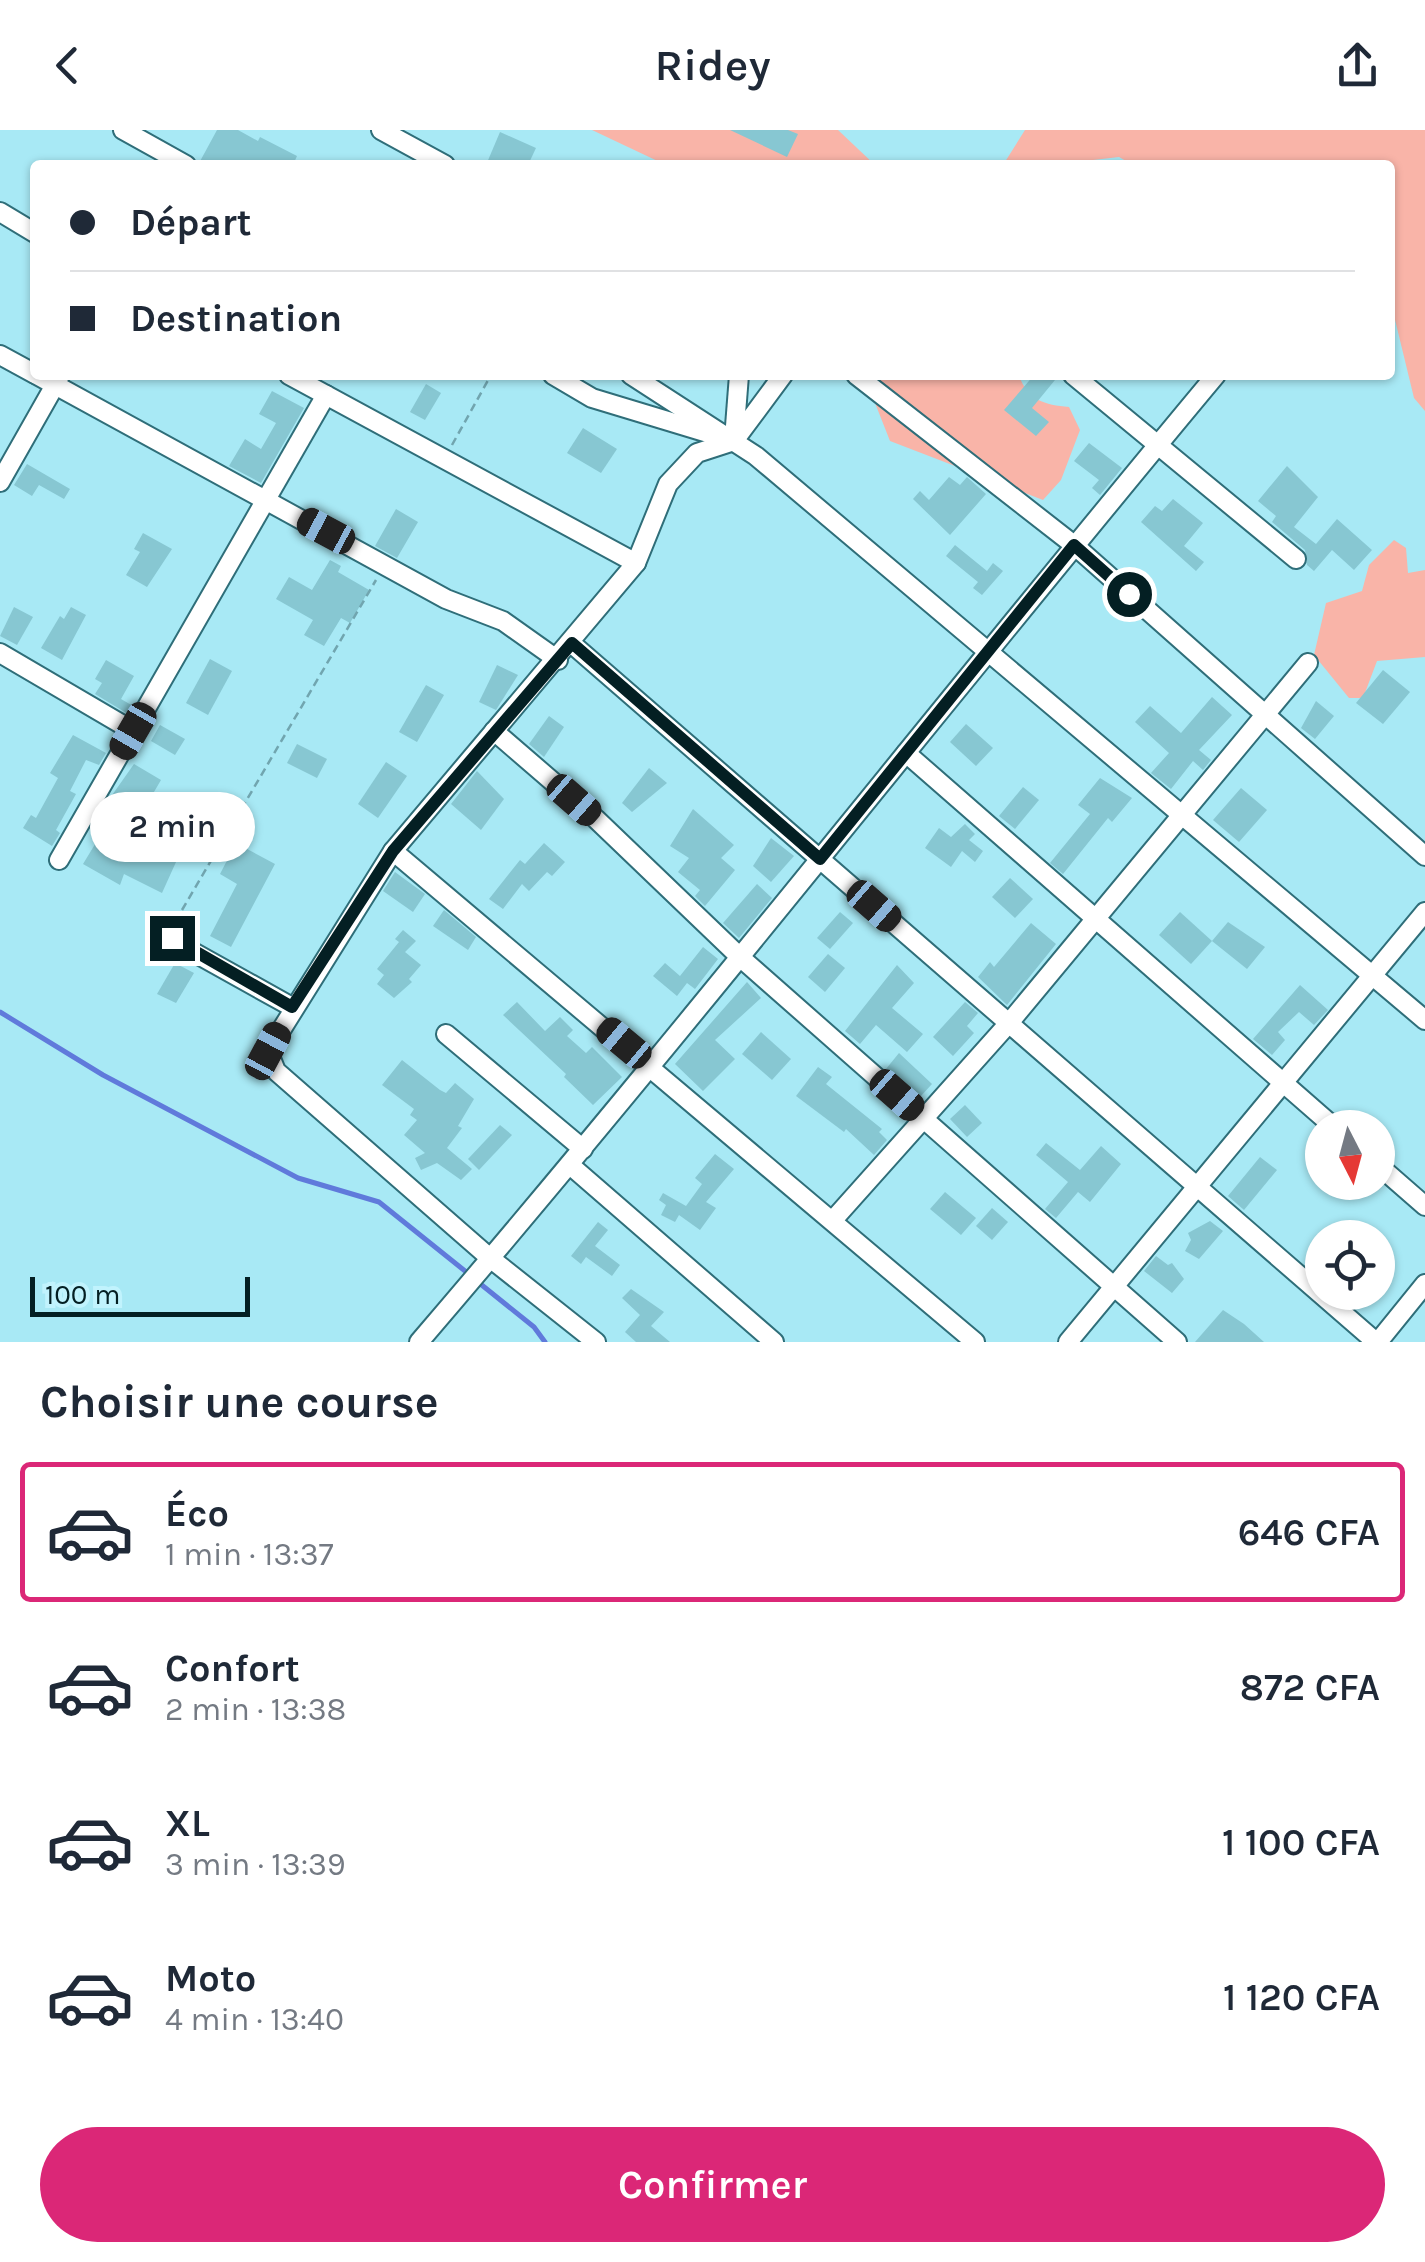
<!DOCTYPE html>
<html lang="fr">
<meta charset="utf-8">
<style>
body{margin:0;font-family:Karla,sans-serif;background:#f2f2f3;color:#1f2937;height:100vh;display:flex;flex-direction:column;font-size:38px;white-space:nowrap}
*{box-sizing:border-box;margin:0}
p{font-size:32px;color:#747a83}
.icon{flex:none;width:55px;height:55px;fill:none;stroke:currentColor;stroke-width:2;stroke-linecap:round;stroke-linejoin:round}
.map{position:relative;height:1212px;overflow:hidden}
.side{display:flex;flex-direction:column;background:#fff;flex:1}
.side>*{flex:none}
.guide{position:absolute;left:30px;top:30px;width:1365px;height:220px;border-radius:10px;box-shadow:0 2px 8px #0004;display:grid;align-content:center;height:220px;padding:0 40px;background:#fff}
.needle{width:65px;rotate:174deg}
.controls{position:absolute;left:1305px;top:980px;display:grid;gap:20px}
.controls a{display:grid;place-items:center;width:90px;height:90px;border-radius:50%;background:#fff;box-shadow:0 2px 8px #0004;font-size:50px}
.scale{position:absolute;left:30px;bottom:25px;width:220px;box-sizing:border-box;padding-left:10px;border:5px solid #041f23;border-top:0;font-size:28px;line-height:35px;white-space:nowrap;color:#041f23;-webkit-text-stroke:8px #c1f3fd;paint-order:stroke}
.end{position:absolute;width:45px;height:45px;margin:-22px;border:12px solid #041f23;background:#fff;box-shadow:0 0 0 5px #fff}
.from{border-radius:50%}
.bubble{position:absolute;height:70px;border-radius:35px;background:#fff;box-shadow:0 2px 8px #0004;font-size:32px;font-weight:600;line-height:70px;text-align:center}
.car{position:absolute;width:30px;height:60px;margin:-30px -15px;border-radius:12px;box-shadow:0 0 8px 2px #0007;background:linear-gradient(#222 24%,#8ab4d8 0 40%,#222 0 76%,#8ab4d8 0 86%,#222 0)}
.guide b{display:flex;align-items:center;gap:35px;height:95px;font-size:38px}
.guide b+b{border-top:2px solid #e0e1e3}
.guide i{width:25px;height:25px;background:#1f2937}
ul{padding:0;list-style:none}
li{display:flex;align-items:center;gap:30px;height:140px;margin:0 20px 15px;padding:0 20px;border:5px solid transparent;border-radius:10px}
li div{flex:1}
li b{display:block;font-size:38px}
li em{font-style:normal;font-weight:600}
li.current{border-color:#db2777}
li>.icon{width:90px;height:90px;stroke-width:1.5}
h2{padding:0 40px;font-size:45px;line-height:120px}
.button{display:flex;gap:20px;margin-top:auto;padding:20px 40px}
.button a{flex:1;height:115px;border-radius:60px;background:#db2777;color:#fff;font-size:40px;font-weight:600;line-height:115px;text-align:center}
header{display:flex;justify-content:space-between;align-items:center;height:130px;padding:0 40px;background:#fff;font-size:45px;font-weight:600}
.map>svg:first-child{display:block}
.green{fill:#f9b4a8}
.lines{fill:none;stroke-linecap:round;stroke-linejoin:round}
.stream{stroke:#607adb;stroke-width:5}
.building{fill:#87c7d2}
.minor-casing{stroke:#2f6e79;stroke-width:22}
.path{stroke:#71a5af;stroke-width:2.5;stroke-dasharray:8 5;stroke-linecap:butt}
.minor{stroke:#fff;stroke-width:18}
.route{stroke:#041f23;stroke-width:12}
</style>
<header><svg class="icon" aria-label="back" viewBox="0 0 24 24"><path d="M15 5l-7 7 7 7"/></svg>Ridey<svg class="icon" aria-label="share" viewBox="0 0 24 24"><path d="M12 15V3M7 8l5-5 5 5M5 13v7h14v-7"/></svg></header>
<div class="map">
<svg width="1425" height="1212" viewBox="0 0 1425 1212">
<rect width="100%" height="100%" fill="#a8e9f5"/>
<g class="green">
<path d="M592,0h246l37,35h-209z"/>
<path d="M1025,0h400v281l-11,-13 -24,-99v-134h-257l-14,-8 -26,3 -2,5h-88z"/>
<path d="M864,245h155c8,25 26,30 50,32l11,23 -19,50 -18,20 -153,-59z"/>
<path d="M1394,410l12,8 2,25 17,-3v87l-48,4 -14,37h-14l-35,-43 12,-52 36,-12 7,-26z"/>
</g>
<g class="lines">
<g class="stream">
<path d="M0,882l103,63 195,103 81,24 91,73"/>
<path d="M478,1152l56,45 11,15"/>
</g>
</g>
<g class="building">
<path d="M217,0h21l20,11 2,-4 37,19 -4,9h-95z"/>
<path d="M730,0h58l10,4 -11,23z"/>
<path d="M500,2l36,16 -8,17h-42z"/>
<path d="M1034,245l21,5 -23,28 17,14 -13,14 -32,-26z"/>
<path d="M426,254l15,9 -16,27 -15,-8z"/>
<path d="M272,261l32,17 -43,75 -32,-17 16,-27 16,10 15,-26 -17,-9z"/>
<path d="M583,298l34,21 -16,24 -34,-20z"/>
<path d="M1089,313l33,25 -22,27 -8,-7 7,-8 -25,-19z"/>
<path d="M27,334l43,25 -6,10 -25,-14 -7,11 -18,-11z"/>
<path d="M1287,336l31,31 -24,30 22,17 21,-25 35,31 -18,20 -22,-20 -18,21 -7,-6 -2,-15 -33,-28 4,-6 -18,-15z"/>
<path d="M949,347l11,8 7,-8 19,17 -36,41 -37,-36 7,-8 9,9z"/>
<path d="M1173,369l30,24 -19,23 20,16 -8,9 -55,-49 14,-16 7,5z"/>
<path d="M396,379l22,13 -21,36 -22,-12z"/>
<path d="M143,403l29,16 -25,38 -21,-12 14,-23 -6,-3z"/>
<path d="M955,415l32,26 6,-8 10,8 -21,24 -9,-7 5,-6 -32,-26z"/>
<path d="M330,430l11,6 -3,6 31,18 -19,33 -9,-5 -17,28 -20,-11 9,-15 -37,-21 13,-22 23,13z"/>
<path d="M14,477l19,10 -16,28 -17,-9z"/>
<path d="M71,477l15,8 -24,45 -21,-12 19,-32 4,3z"/>
<path d="M210,529l22,12 -24,44 -22,-12z"/>
<path d="M106,530l28,16 -13,23 12,7 -5,8 -33,-20 7,-11 -7,-4z"/>
<path d="M497,535l21,10 -22,35 -17,-8z"/>
<path d="M1383,540l27,22 -27,32 -27,-21z"/>
<path d="M426,555l18,10 -27,47 -18,-10z"/>
<path d="M1212,567l20,18 -33,35 12,10 -8,10 -10,-9 -22,28 -20,-16 18,-20 -34,-31 15,-16 31,27z"/>
<path d="M1316,571l18,15 -19,23 -14,-11z"/>
<path d="M549,586l15,11 -20,30 -15,-13z"/>
<path d="M966,594l27,24 -17,18 -26,-24z"/>
<path d="M160,595l25,14 -10,16 -24,-14z"/>
<path d="M73,605l33,18 -7,12 -13,-5 -16,31 6,3 -20,36 4,3 -8,13 -29,-18 8,-13 5,3 22,-40 -8,-5z"/>
<path d="M297,614l30,15 -10,19 -30,-15z"/>
<path d="M386,632l21,14 -29,42 -20,-14z"/>
<path d="M134,634l27,16 -17,29 5,3 -9,15 41,24 -19,42 -38,-19 -4,11 -37,-21 17,-28 8,4 12,-22 -17,-10z"/>
<path d="M649,638l18,15 -35,29 -10,-9z"/>
<path d="M477,641l27,28 -23,31 -30,-26z"/>
<path d="M1100,648l32,20 -20,24 -4,-4 -45,56 -13,-11 40,-49 -12,-9z"/>
<path d="M1023,657l16,13 -24,29 -16,-13z"/>
<path d="M1241,658l26,22 -28,32 -26,-22z"/>
<path d="M693,679l41,36 -13,13 14,12 -30,36 -10,-10 5,-6 -22,-18 11,-14 -19,-12z"/>
<path d="M965,694l10,10 -6,6 14,11 -8,11 -13,-11 -11,16 -26,-19 14,-20 12,9z"/>
<path d="M771,708l23,18 -23,26 -18,-16z"/>
<path d="M236,713l39,21 -44,83 -21,-11 27,-52 -17,-10z"/>
<path d="M544,713l21,19 -13,14 -5,-4 -18,19 -7,-7 -19,25 -14,-10 31,-39 5,4z"/>
<path d="M395,742l30,22 -12,18 -30,-21z"/>
<path d="M1010,748l23,21 -18,19 -23,-21z"/>
<path d="M757,754l15,14 -33,40 -16,-15z"/>
<path d="M444,780l32,27 -8,13 -35,-24z"/>
<path d="M840,782l13,11 -23,26 -13,-11z"/>
<path d="M1180,782l32,29 -21,23 -32,-29z"/>
<path d="M1228,792l37,25 -18,22 -35,-28z"/>
<path d="M1031,793l25,21 -49,61 -29,-28 12,-15 4,5z"/>
<path d="M403,800l13,11 -11,11 16,13 -12,14 3,3 -18,16 -17,-14 7,-9 -7,-6 22,-27 -4,-3z"/>
<path d="M703,817l15,12 -23,30 -8,-6 -10,13 -24,-20 12,-13 15,13z"/>
<path d="M828,824l17,14 -20,24 -17,-15z"/>
<path d="M175,833l19,10 -18,30 -19,-9z"/>
<path d="M897,835l17,18 -22,25 31,26 -16,18 -31,-27 -16,19 -15,-13z"/>
<path d="M747,852l14,16 -46,42 20,19 -32,32 -28,-27z"/>
<path d="M1300,855l28,25 -14,15 -15,-13 -21,20 7,8 -13,15 -19,-16z"/>
<path d="M517,872l28,29 15,-14 13,13 -6,6 19,17 6,-6 30,30 -29,28 -29,-28 2,-3 -63,-59z"/>
<path d="M965,872l13,11 -11,13 7,7 -21,23 -20,-19z"/>
<path d="M761,902l30,27 -19,21 -30,-26z"/>
<path d="M899,923l33,31 -12,13 -34,-28z"/>
<path d="M402,930l38,30 6,3 9,-10 19,16 -16,27 4,2 -15,20 25,21 -11,11 -24,-17 -16,7 -6,-12 10,-5 -21,-18 13,-15 -7,-5 4,-6 -32,-24z"/>
<path d="M818,937l14,10 -6,7 56,45 -3,3 8,8 -13,15 -28,-26 -2,3 -48,-36z"/>
<path d="M965,975l17,18 -15,14 -17,-18z"/>
<path d="M500,995l12,10 -33,35 -11,-11z"/>
<path d="M1046,1013l34,27 21,-24 20,18 -31,38 -12,-10 -22,26 -11,-9 23,-27 -32,-27z"/>
<path d="M715,1024l19,15 -28,33 10,6 -16,22 -21,-15 -4,7 -14,-7 5,-10 -7,-5 4,-7 23,13 16,-22 -7,-6z"/>
<path d="M1260,1027l17,13 -33,40 -16,-14z"/>
<path d="M945,1062l31,26 -15,17 -31,-26z"/>
<path d="M992,1078l16,14 -16,18 -16,-14z"/>
<path d="M1210,1091l13,10 -24,28 -14,-8 6,-11 -3,-7z"/>
<path d="M598,1092l10,8 -13,16 25,19 -8,11 -26,-19 -5,7 -10,-8z"/>
<path d="M1156,1126l12,9 4,-2 12,16 -12,14 -28,-22z"/>
<path d="M631,1159l33,23 -13,14 19,16h-34l-11,-10 15,-17 -18,-17z"/>
<path d="M1223,1180l21,14 20,18h-69z"/>
</g>
<g class="lines">
<g class="minor-casing">
<g id="minor">
<path d="M123,0l63,35"/>
<path d="M381,0l64,35"/>
<path d="M0,82l35,21"/>
<path d="M0,225l35,19"/>
<path d="M37,245l409,224 57,22 55,39"/>
<path d="M289,245l347,188"/>
<path d="M553,245l39,23 119,36"/>
<path d="M631,245l125,81 669,564"/>
<path d="M856,245l218,170 351,311"/>
<path d="M1073,245l223,184"/>
<path d="M734,309l5,-64"/>
<path d="M0,352l59,-104"/>
<path d="M571,513l805,699"/>
<path d="M0,523l133,78"/>
<path d="M494,601l102,88 145,139 436,384"/>
<path d="M906,623l429,375"/>
<path d="M393,721l582,491"/>
<path d="M59,730l267,-465"/>
<path d="M174,794l-2,15 5,4 115,64"/>
<path d="M446,904l137,115"/>
<path d="M570,1035l204,177"/>
<path d="M1378,1035l47,41"/>
<path d="M833,1090l176,-197 299,-360"/>
<path d="M419,1212c272,-317 529,-646 797,-967"/>
<path d="M596,1212l-106,-84 -214,-187 -8,-20 125,-200 243,-288 32,-79 29,-31 37,-12 49,-66"/>
<path d="M1068,1212l357,-430"/>
<path d="M1378,1212l47,-58"/>
</g>
</g>
<g class="path">
<path d="M452,315l39,-70"/>
<path d="M182,780l194,-330"/>
</g>
<use href="#minor" class="minor"/>
</g>
<g class="lines">
<path class="route" d="M172,808l120,69 101,-156 179,-208 248,216 254,-314 55,49"/>
</g>
</svg>
<div class="controls">
<a><svg class="needle" viewBox="-14 -14 28 28"><path d="M0-13l5 13h-10z" fill="#e53935"/><path d="M0 13l5-13h-10z" fill="#747a83"/></svg></a>
<a><svg class="icon" aria-label="locate" viewBox="0 0 24 24"><circle cx="12" cy="12" r="6"/><path d="M12 2v4M12 18v4M2 12h4M18 12h4"/></svg></a>
</div>
<div class="scale">100 m</div>
<i class="end from" style="left:1129px;top:464px"></i>
<i class="end" style="left:172px;top:808px"></i>
<div class="bubble" style="left:90px;top:662px;width:165px">2 min</div>
<i class="car" style="left:326px;top:401px;rotate:298deg"></i>
<i class="car" style="left:133px;top:601px;rotate:210deg"></i>
<i class="car" style="left:574px;top:670px;rotate:131deg"></i>
<i class="car" style="left:874px;top:776px;rotate:131deg"></i>
<i class="car" style="left:624px;top:913px;rotate:310deg"></i>
<i class="car" style="left:268px;top:921px;rotate:28deg"></i>
<i class="car" style="left:897px;top:965px;rotate:131deg"></i>
<div class="guide">
<b><i class="from"></i>Départ</b>
<b><i></i>Destination</b>
</div>
</div>
<section class="side">
<h2>Choisir une course</h2>
<ul>
<li class="current"><svg class="icon" aria-label="car" viewBox="0 0 24 24"><path d="M5 17H2v-5l4-1 3-4h7l3 4 3 1v5h-3M9 17h6M6 11h13"/><circle cx="7" cy="17" r="2"/><circle cx="17" cy="17" r="2"/></svg><div><b>Éco</b><p>1 min · 13:37</p></div><em>646 CFA</em></li>
<li><svg class="icon" aria-label="car" viewBox="0 0 24 24"><path d="M5 17H2v-5l4-1 3-4h7l3 4 3 1v5h-3M9 17h6M6 11h13"/><circle cx="7" cy="17" r="2"/><circle cx="17" cy="17" r="2"/></svg><div><b>Confort</b><p>2 min · 13:38</p></div><em>872 CFA</em></li>
<li><svg class="icon" aria-label="car" viewBox="0 0 24 24"><path d="M5 17H2v-5l4-1 3-4h7l3 4 3 1v5h-3M9 17h6M6 11h13"/><circle cx="7" cy="17" r="2"/><circle cx="17" cy="17" r="2"/></svg><div><b>XL</b><p>3 min · 13:39</p></div><em>1 100 CFA</em></li>
<li><svg class="icon" aria-label="car" viewBox="0 0 24 24"><path d="M5 17H2v-5l4-1 3-4h7l3 4 3 1v5h-3M9 17h6M6 11h13"/><circle cx="7" cy="17" r="2"/><circle cx="17" cy="17" r="2"/></svg><div><b>Moto</b><p>4 min · 13:40</p></div><em>1 120 CFA</em></li>
</ul>
<div class="button"><a>Confirmer</a></div>
</section>
